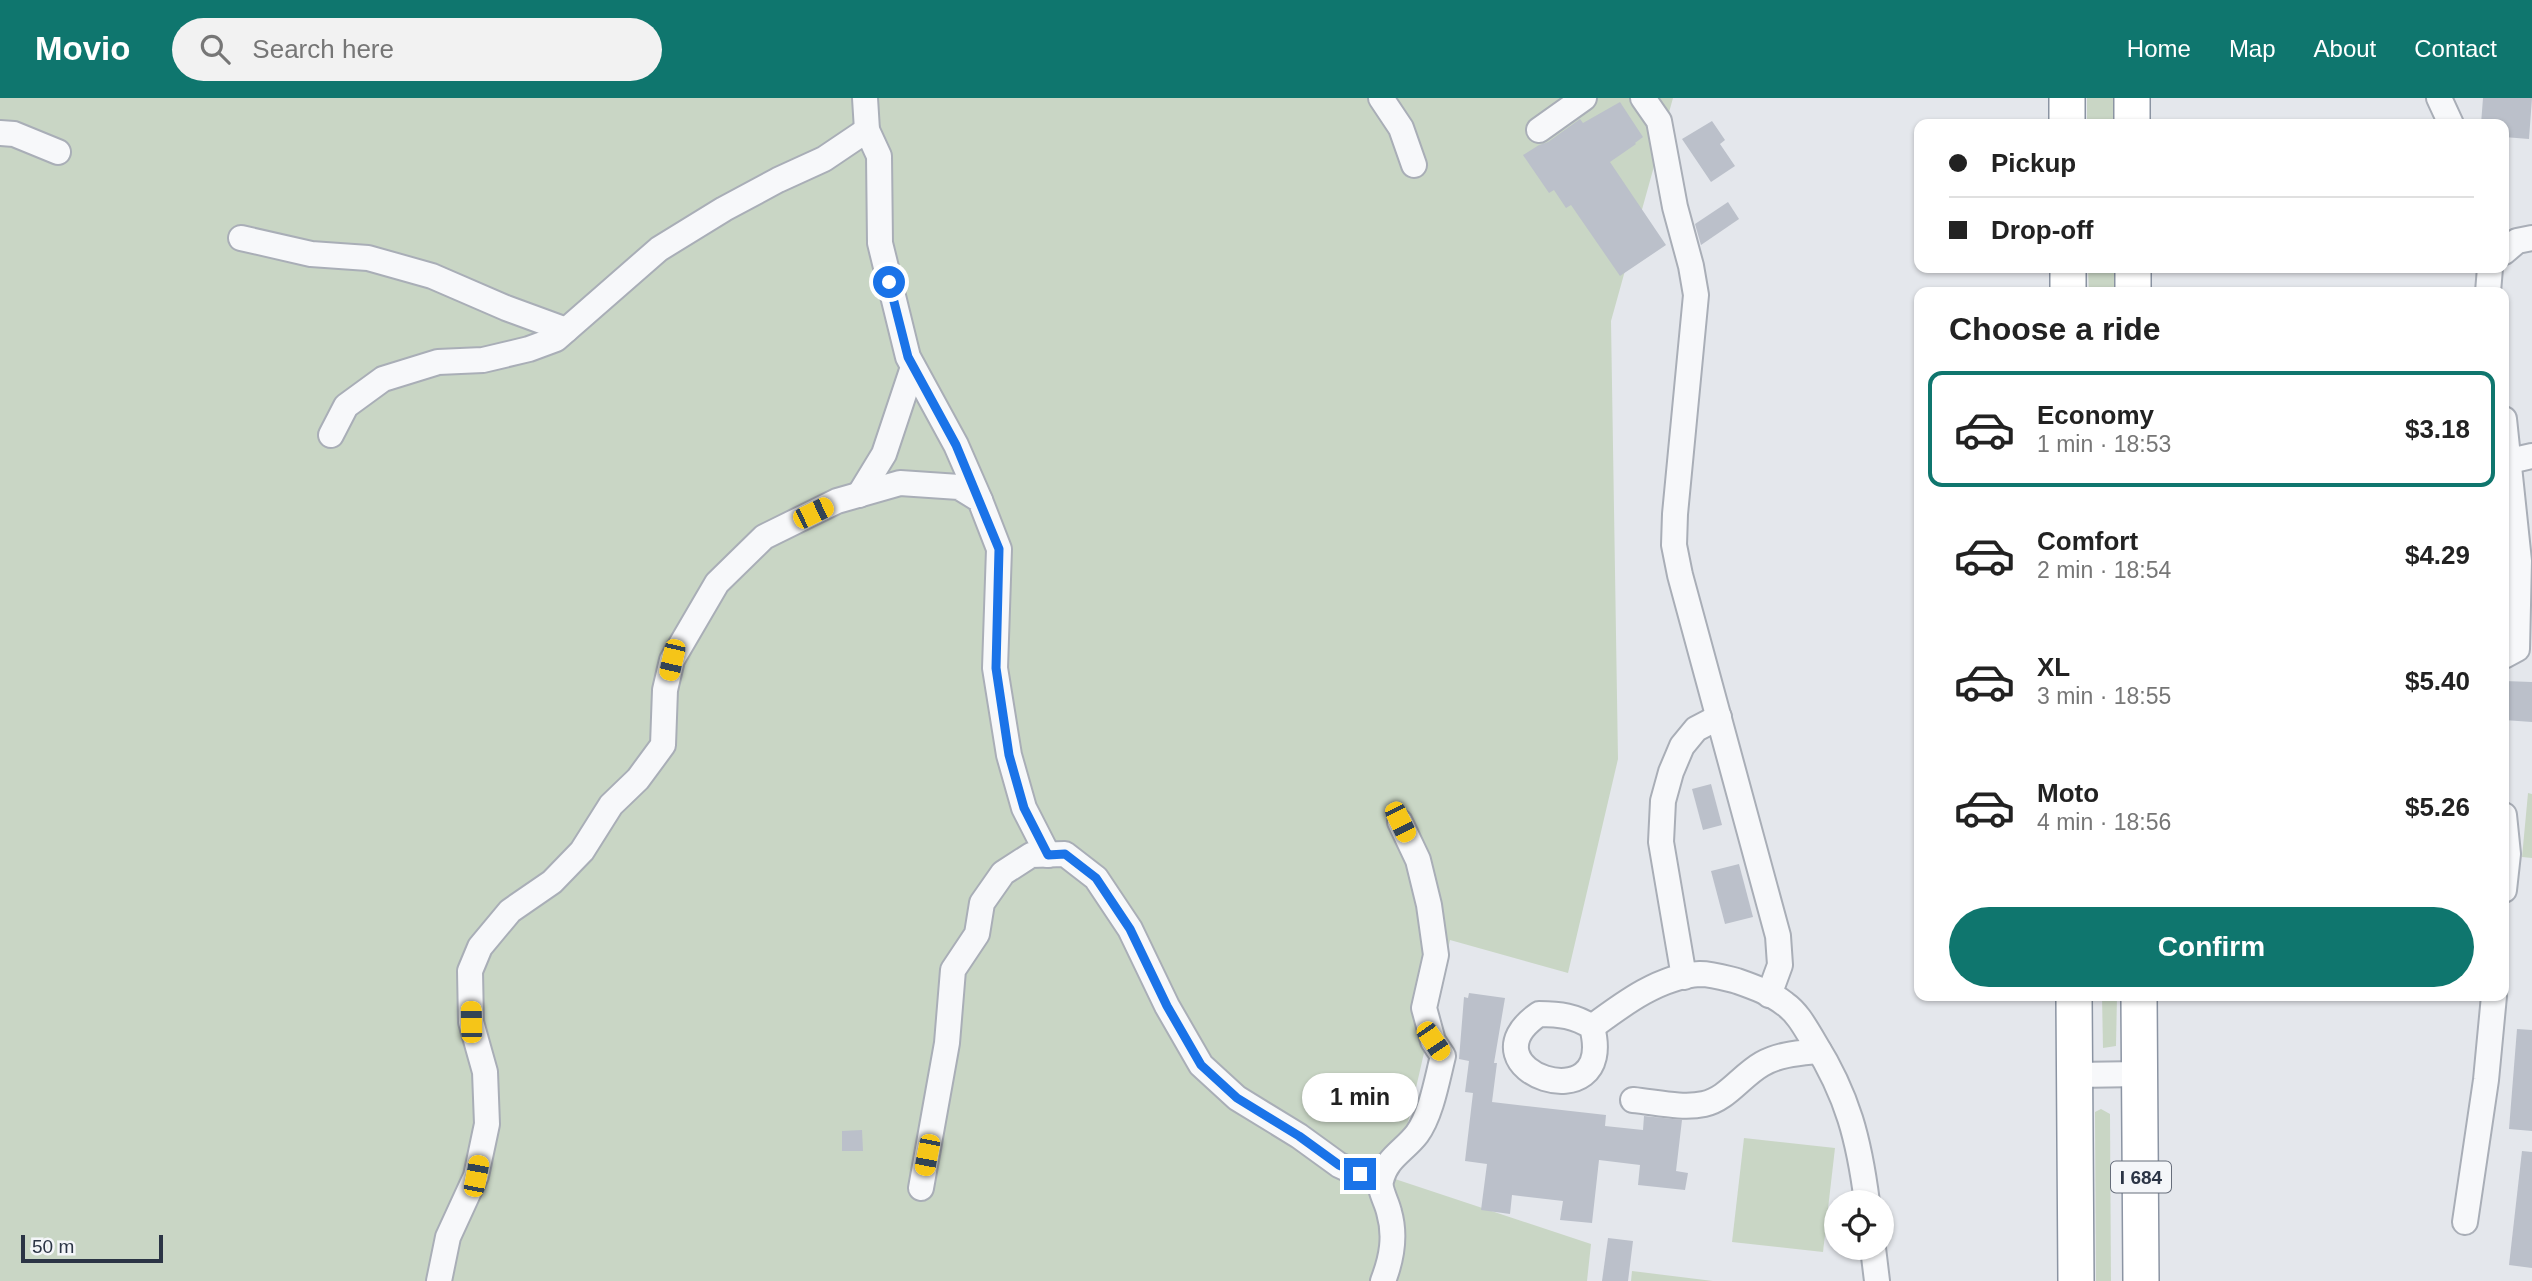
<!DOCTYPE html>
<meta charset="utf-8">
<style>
body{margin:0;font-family:Arial,sans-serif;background:#f2f2f2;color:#222;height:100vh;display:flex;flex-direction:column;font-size:26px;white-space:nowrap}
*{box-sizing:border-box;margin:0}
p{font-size:23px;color:#767676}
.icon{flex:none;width:38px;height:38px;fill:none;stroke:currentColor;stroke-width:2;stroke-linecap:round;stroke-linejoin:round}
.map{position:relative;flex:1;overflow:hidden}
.sheet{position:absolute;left:1914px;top:189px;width:595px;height:714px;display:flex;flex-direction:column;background:#fff;border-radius:14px;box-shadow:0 2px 5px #0004}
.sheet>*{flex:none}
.banner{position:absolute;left:1914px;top:21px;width:595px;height:154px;border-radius:14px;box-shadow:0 2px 5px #0004;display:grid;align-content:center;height:154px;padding:0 35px;background:#fff}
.tools{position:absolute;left:1824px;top:1092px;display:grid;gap:14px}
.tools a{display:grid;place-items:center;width:70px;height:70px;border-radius:50%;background:#fff;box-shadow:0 2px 5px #0004;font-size:35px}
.scale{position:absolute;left:21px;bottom:18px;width:142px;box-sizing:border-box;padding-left:7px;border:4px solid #2b3445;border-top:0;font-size:19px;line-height:24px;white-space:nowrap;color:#2b3445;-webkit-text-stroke:5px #f4f6f9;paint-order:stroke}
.end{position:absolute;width:32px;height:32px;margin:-16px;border:9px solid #1a73e8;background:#fff;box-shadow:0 0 0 4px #fff}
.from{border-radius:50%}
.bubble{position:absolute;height:49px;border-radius:24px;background:#fff;box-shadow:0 2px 5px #0004;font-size:23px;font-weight:800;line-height:49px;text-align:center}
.car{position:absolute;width:21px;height:42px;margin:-21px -10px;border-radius:9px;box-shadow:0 0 5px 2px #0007;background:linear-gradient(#f5c518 24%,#345 0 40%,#f5c518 0 76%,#345 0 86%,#f5c518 0)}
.banner b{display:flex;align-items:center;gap:24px;height:66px;font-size:26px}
.banner b+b{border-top:2px solid #e0e0e0}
.banner i{width:18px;height:18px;background:#222}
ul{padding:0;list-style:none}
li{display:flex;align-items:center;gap:21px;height:116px;margin:0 14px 10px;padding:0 21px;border:4px solid transparent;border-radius:14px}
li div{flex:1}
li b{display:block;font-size:26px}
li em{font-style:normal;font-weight:800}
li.current{border-color:#0f766e}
li>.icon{width:63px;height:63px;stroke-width:1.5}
h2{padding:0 35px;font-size:32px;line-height:84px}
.primary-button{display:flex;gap:14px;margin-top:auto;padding:14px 35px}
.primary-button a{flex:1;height:80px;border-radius:42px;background:#0f766e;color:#fff;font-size:28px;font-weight:800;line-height:80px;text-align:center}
header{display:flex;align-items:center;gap:42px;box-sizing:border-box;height:98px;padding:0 35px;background:#0f766e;color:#fff}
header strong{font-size:33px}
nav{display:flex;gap:38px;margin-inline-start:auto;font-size:24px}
.search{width:490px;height:63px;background:#f2f2f2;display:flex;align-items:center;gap:18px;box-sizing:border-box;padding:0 24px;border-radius:38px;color:#767676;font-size:26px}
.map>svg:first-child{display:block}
.green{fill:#c9d6c5}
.building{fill:#bbc0ca}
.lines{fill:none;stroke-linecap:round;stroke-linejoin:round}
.minor-casing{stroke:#a9aeb7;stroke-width:28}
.highway-casing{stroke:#8b94a3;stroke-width:38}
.minor{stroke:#f7f8fa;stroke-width:24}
.highway{stroke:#fff;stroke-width:35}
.route{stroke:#1a73e8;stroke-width:9}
.labels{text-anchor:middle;stroke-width:5;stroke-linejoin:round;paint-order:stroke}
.shield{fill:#f4f6f9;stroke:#676e7b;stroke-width:2}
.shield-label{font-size:19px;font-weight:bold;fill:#2b3445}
</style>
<header>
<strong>Movio</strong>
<div class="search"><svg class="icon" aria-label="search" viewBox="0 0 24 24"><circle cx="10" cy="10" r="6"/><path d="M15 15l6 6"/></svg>Search here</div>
<nav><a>Home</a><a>Map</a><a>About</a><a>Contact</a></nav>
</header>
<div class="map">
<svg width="2532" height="1183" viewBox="0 0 2532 1183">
<rect width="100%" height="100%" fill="#e4e7ec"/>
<g class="green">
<path d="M0,0h1673l-62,223 7,438 -50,214 -118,-33 -55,239 196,65 -4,37h-1587z"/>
<rect x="2087" y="0" width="26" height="26"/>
<path d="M2088,170h26v24h-25z"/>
<path d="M2528,695l4,1v64l-10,-1z"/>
<path d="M2102,898h15l-1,50 -13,2z"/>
<path d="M2101,1011l9,5 1,167h-15l-1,-169z"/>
<path d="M1744,1040l91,10 -12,104 -91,-10z"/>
<path d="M1632,1173l81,10h-82z"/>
</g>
<g class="building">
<path d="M2483,0h49l-3,41 -25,-2v-13h-23z"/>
<path d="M1620,4l23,35 -8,6 1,1 -26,18 56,83 -46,31 -49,-71 -5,3 -12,-18 -5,3 -26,-38 16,-10 9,-3 32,-23 3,4z"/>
<path d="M1712,23l13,19 -5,4 15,22 -24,16 -29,-43z"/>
<path d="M1728,104l11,17 -38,26 -6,-21z"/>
<path d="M2504,583l28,1v40l-28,-2z"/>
<path d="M1711,686l11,41 -19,5 -11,-41z"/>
<path d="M1739,766l14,53 -28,7 -14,-53z"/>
<path d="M1469,895l36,5 -11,65h3l-5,39 114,13 -1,11 38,4 1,-14 38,4 -6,51 12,2 -3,17 -47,-5 2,-20 -41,-5 -7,63 -32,-3 3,-19 -51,-6 -2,19 -29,-4 6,-46 -22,-3 8,-68 -8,-1 4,-31 -10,-2 5,-62 4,1z"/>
<path d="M2517,931l15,1v101l-23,-2z"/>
<path d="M862,1032l1,21h-21v-20z"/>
<path d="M2522,1053l10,1v116l-23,-3z"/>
<path d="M1608,1140l25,3 -5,40h-26z"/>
</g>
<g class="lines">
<g class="minor-casing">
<g id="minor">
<path d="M865,0l2,32 12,26 1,87 28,114 48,88 24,55"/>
<path d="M1381,0l20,30 13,37"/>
<path d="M1643,0l16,23 16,86 16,59 5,29 -21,219 -1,31 6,30 98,361 2,29 -11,30"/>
<path d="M2439,0l12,26"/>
<path d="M1539,32l45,-32"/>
<path d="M0,35l14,1 44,18"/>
<path d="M241,140l70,16 57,4 64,18 74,32 60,22"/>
<path d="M2504,154l13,-11 15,-3"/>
<path d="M2488,194l2,-24"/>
<path d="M2504,321l15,142 -2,88 -13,7"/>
<path d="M331,337l15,-29 37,-27 55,-17 45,-2 46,-11 27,-10 103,-90 65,-40 54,-29 46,-21 43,-29"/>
<path d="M2510,363l22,-5"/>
<path d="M859,397l25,-41 29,-87"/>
<path d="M2504,717l4,39 -4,36"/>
<path d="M1684,879l-23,-135 2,-41 8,-29 11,-26 14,-17 23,-12"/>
<path d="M1539,916c21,0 36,2 53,13 26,98 -134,43 -53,-13z"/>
<path d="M1592,929c31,-23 68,-51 108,-53 13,0 25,4 37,7 17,6 34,12 48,23 13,9 21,25 29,38 34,54 45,98 53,160"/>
<path d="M2075,977l66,-1"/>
<path d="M1633,1002c22,2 49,9 71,4 23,-5 37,-28 58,-40 17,-10 38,-11 57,-13"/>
<path d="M921,1090l26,-145 6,-73 24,-36 5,-31 21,-30 28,-18 34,-1 31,24 34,51 37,77 34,59 36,33 62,38 40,29 41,19"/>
<path d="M2465,1124l21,-142 8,-84"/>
<path d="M1873,1150l4,33"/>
<path d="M439,1183l9,-44 28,-61 11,-52 -2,-52 -14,-50 -1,-51 10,-24 30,-36 42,-29 30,-31 29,-46 27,-26 25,-34 2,-55 7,-30 45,-77 47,-46 73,-36 63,-18 59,4 21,13 19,49 -4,119 14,87 15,53 24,47"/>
<path d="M1383,1183c9,-23 13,-45 6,-69 -2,-10 -10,-22 -8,-31 5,-23 23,-30 36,-47 14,-19 20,-54 26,-78l-10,-15 -9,-33 12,-53 -7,-50 -11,-45 -18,-38"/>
</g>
</g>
<g class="highway-casing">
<g id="highway">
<path d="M2067,0v26"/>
<path d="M2132,0v26"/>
<path d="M2068,170v24"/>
<path d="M2133,170v24"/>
<path d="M2074,898l2,285"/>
<path d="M2139,898l2,285"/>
</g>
</g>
<use href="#minor" class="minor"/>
<use href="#highway" class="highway"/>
</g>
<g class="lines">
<path class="route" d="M889,184l19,75 48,88 43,104 -3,119 13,87 15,53 24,47 17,-1 31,24 34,51 37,77 34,59 36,33 62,38 40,29 21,9"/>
</g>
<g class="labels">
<rect class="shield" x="2111" y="1063.5" width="60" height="31" rx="5"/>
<g class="shield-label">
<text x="2141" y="1086">I 684</text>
</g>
</g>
</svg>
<div class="tools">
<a><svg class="icon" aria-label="locate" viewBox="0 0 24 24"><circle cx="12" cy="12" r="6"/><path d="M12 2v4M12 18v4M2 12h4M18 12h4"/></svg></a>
</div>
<div class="scale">50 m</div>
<i class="end from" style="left:889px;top:184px"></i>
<i class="end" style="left:1360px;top:1076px"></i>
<div class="bubble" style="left:1302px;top:975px;width:116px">1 min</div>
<i class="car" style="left:813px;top:415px;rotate:64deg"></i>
<i class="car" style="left:672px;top:562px;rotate:193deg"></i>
<i class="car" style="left:1400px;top:724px;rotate:154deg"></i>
<i class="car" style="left:471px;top:924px;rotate:359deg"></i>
<i class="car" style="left:1433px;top:943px;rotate:146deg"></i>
<i class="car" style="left:927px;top:1057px;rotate:191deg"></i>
<i class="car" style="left:476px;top:1078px;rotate:11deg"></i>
<div class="banner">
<b><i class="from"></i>Pickup</b>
<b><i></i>Drop-off</b>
</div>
<section class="sheet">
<h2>Choose a ride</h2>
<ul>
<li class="current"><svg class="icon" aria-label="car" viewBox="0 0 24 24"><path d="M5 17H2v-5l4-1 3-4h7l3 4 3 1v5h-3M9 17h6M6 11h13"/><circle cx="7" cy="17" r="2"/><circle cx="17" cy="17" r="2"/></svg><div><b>Economy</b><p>1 min · 18:53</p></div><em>$3.18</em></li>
<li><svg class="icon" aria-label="car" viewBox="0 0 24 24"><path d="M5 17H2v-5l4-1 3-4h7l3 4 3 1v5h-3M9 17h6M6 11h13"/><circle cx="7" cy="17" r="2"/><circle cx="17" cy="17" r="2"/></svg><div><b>Comfort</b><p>2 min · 18:54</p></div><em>$4.29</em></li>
<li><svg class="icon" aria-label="car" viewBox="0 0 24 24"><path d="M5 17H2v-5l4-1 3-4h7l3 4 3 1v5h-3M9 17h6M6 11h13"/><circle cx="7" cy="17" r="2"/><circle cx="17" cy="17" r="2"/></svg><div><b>XL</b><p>3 min · 18:55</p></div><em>$5.40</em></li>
<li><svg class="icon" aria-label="car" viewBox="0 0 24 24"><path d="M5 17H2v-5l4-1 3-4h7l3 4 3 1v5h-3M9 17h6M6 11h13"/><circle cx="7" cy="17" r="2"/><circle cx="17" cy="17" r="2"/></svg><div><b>Moto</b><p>4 min · 18:56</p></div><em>$5.26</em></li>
</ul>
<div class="primary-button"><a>Confirm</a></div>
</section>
</div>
